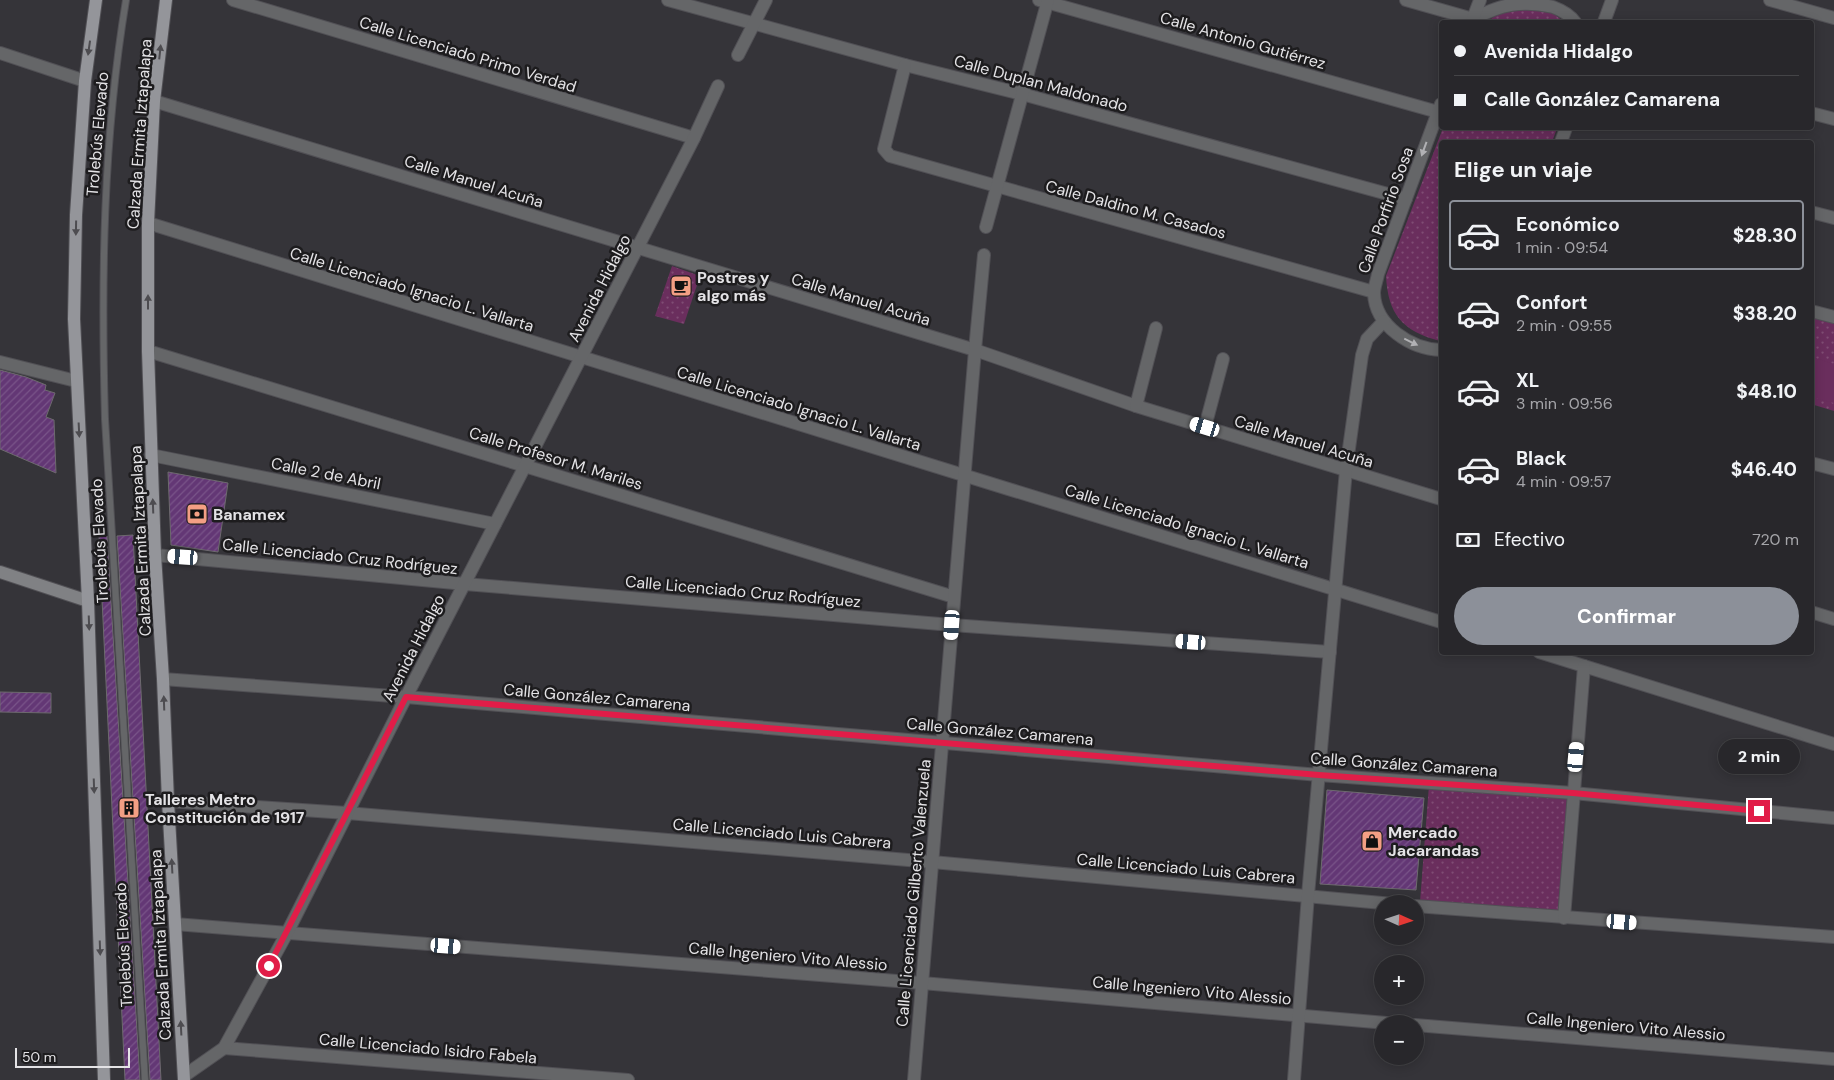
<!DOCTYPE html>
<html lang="es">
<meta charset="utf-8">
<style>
body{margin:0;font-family:"DM Sans",sans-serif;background:#302f33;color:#f1f3f6;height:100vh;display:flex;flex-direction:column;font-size:19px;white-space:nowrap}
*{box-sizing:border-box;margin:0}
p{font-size:16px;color:#a5a5a9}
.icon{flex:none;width:28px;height:28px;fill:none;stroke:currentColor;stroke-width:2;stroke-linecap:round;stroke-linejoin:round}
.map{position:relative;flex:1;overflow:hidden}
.drawer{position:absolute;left:1439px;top:140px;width:375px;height:515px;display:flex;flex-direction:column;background:#28272b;border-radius:5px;box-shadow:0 2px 12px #0003,0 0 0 1px #444447}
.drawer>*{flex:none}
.hud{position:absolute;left:1439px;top:20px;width:375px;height:110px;border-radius:5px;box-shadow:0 2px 12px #0003,0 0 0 1px #444447;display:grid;align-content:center;height:110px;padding:0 15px;background:#28272b}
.needle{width:32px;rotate:93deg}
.fabs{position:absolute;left:1374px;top:895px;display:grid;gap:10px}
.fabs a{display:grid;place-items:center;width:50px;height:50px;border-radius:50%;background:#28272b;box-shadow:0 2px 12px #0003,0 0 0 1px #444447;font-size:25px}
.scale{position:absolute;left:15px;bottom:12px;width:115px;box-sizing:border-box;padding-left:5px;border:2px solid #e4e3e6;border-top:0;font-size:14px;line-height:18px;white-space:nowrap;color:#e4e3e6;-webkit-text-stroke:4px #1d1c1e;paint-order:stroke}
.end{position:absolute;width:22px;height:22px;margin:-11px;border:6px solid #e11d48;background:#fff;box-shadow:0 0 0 2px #fff}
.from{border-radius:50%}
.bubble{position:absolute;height:35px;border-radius:18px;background:#28272b;box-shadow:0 2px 12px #0003,0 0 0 1px #444447;font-size:16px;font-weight:800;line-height:35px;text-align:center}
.car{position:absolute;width:15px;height:30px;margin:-15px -8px;border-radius:6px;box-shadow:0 0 4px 1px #0007;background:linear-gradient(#fff 24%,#345 0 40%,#fff 0 76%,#345 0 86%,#fff 0)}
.hud b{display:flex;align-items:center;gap:18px;height:48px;font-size:19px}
.hud b+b{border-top:1px solid #444447}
.hud i{width:12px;height:12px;background:#f1f3f6}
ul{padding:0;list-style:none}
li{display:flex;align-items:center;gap:15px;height:70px;margin:0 10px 8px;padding:0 5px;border:2px solid transparent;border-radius:5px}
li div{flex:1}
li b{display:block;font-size:19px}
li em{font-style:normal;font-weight:800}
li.active{border-color:#8c9099}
li>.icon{width:45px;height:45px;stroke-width:1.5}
h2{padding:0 15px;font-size:22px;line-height:60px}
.pay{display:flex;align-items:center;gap:12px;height:55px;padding:0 15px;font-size:19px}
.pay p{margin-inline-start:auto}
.primary-button{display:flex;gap:10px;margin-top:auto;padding:10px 15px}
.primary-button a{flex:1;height:58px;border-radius:30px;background:#8c9099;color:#fff;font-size:20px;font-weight:800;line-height:58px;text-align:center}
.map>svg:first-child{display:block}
.green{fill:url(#green-dots)}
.pitch{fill:#6a2e5d}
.building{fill:url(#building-hatch);stroke:#6d6a6e}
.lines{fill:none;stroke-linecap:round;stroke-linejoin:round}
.lane-casing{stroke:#515055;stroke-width:8}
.street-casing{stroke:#515055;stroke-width:14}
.secondary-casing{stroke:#515055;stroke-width:14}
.primary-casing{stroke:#515055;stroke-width:14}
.lane{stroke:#656668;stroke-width:6}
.street{stroke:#656668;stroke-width:12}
.secondary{stroke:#808184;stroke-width:12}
.primary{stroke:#94959a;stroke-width:12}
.oneway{fill:#4d4c50}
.oneway2{fill:#b1b1b4}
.route{stroke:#e11d48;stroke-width:6}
.labels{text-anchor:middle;stroke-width:5;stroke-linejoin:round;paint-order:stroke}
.street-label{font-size:16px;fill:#e4e3e6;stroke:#1d1c1e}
.poi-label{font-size:16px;font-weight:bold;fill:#e4e3e6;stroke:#1d1c1e;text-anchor:start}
</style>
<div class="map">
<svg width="1834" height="1080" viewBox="0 0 1834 1080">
<defs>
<pattern id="green-dots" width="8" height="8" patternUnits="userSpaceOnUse" patternTransform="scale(1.25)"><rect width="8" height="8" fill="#6a2e5d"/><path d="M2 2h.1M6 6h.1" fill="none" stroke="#7f4c74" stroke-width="1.8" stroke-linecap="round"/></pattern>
<pattern id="building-hatch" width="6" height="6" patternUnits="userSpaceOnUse" patternTransform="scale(1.25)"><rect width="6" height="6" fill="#633775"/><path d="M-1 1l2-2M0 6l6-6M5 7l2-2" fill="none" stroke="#795489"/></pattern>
</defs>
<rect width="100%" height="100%" fill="#353439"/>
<g class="green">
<path d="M1522,6l31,7 11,9h-76c9,-10 21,-13 34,-16z"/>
<path d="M1443,128h114l-5,14h-111v199h-1c-38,-10 -52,-27 -54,-65z"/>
<path d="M672,266l28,10 -16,48 -29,-8z"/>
<path d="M1811,314l23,7v90l-23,-7z"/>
<path d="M1429,785l143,9 -8,122 -144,-14z"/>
</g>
<path class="pitch" d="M1815,358l19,6v39l-23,-6v-27z"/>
<g class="building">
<path d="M0,370l26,7 20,8 -1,5 10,3 -9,24 8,3 2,53 -56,-24z"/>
<path d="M168,472l60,11 -10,69 -47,-7z"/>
<path d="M133,535l28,545h-11l-33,-544z"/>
<path d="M99,536h8l33,544h-15z"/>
<path d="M0,692l51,1v20l-51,-1z"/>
<path d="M1327,790l97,8 -8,92 -96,-6z"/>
</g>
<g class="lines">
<g class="lane-casing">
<path id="lane" d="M126,0c-23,139 -25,279 -21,419l40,661"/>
</g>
<g class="street-casing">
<g id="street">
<path d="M233,0l461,138"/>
<path d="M668,0l237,65 117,29 384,105"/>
<path d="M1039,0l399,112"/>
<path d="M1406,0l67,19c28,-15 49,-19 80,-12 8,3 17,8 22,15"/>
<path d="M1770,0l64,18"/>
<path d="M1472,21l8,-21"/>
<path d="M1604,22l8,-22"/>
<path d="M0,53l85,28"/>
<path d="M738,55l28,-55"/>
<path d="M905,65l-21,84 6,7 484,136"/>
<path d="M154,101l821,249 161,56 305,93"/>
<path d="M1441,104l-63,170c-1,6 -4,13 -4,19 1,33 37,56 67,57"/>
<path d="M1811,113l23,6"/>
<path d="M1561,142l5,-14"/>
<path d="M1811,212l23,6"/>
<path d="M148,223c431,135 862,266 1293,399"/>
<path d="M986,227l62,-227"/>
<path d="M1811,311l23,6"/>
<path d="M148,351l806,246"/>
<path d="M0,362l76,19"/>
<path d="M1136,406l20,-78"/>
<path d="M1205,427l18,-68"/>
<path d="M151,455l344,69"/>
<path d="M1811,463l23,6"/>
<path d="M155,555l310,29 487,41 378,27"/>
<path d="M1811,612l23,7"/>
<path d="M1539,652l295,92"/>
<path d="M163,679l243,18 913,78 254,18 261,25"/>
<path d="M168,801l179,12 585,49 461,42"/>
<path d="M1415,906l419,31"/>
<path d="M1564,918l20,-252"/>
<path d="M175,924l747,59 476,41"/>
<path d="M1415,1025l419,34"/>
<path d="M224,1048l404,32"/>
<path d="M184,1076l40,-28 63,-115 119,-236 288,-559 24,-52"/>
<path d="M914,1080l61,-730 9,-95"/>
<path d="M1294,1080l14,-185 38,-425 16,-115 5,-16 17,-18"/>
</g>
</g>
<g class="secondary-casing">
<path id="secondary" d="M0,572l88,29"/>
</g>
<g class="primary-casing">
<g id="primary">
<path d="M96,0l-11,81 -9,134 -2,104 14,282 16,479"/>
<path d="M166,0l-12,101 -6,122v128l7,204 8,124 5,122 16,279"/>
</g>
</g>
<use href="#lane" class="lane"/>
<use href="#street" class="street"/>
<use href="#secondary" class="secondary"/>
<use href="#primary" class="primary"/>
</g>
<defs><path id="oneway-solid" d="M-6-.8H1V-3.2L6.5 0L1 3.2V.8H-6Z" transform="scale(1.25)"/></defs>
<g class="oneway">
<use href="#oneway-solid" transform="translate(89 48) rotate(98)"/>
<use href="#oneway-solid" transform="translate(160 52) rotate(-84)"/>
<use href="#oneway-solid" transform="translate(76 228) rotate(91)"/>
<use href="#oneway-solid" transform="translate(148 302) rotate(-90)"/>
<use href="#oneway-solid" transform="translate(79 430) rotate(87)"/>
<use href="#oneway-solid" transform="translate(153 506) rotate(-92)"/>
<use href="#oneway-solid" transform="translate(89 623) rotate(88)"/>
<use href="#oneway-solid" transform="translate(164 703) rotate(-92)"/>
<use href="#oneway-solid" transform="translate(94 786) rotate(88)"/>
<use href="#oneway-solid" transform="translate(172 866) rotate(-93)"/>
<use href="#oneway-solid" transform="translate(100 948) rotate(88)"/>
<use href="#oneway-solid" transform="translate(181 1028) rotate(-93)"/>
</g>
<g class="oneway2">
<use href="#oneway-solid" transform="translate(1424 149) rotate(110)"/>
<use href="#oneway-solid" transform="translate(1411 342) rotate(26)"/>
</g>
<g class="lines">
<path class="route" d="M269,966l137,-269 913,78 254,18 186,18"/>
</g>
<defs>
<g id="cafe-square" transform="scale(1.125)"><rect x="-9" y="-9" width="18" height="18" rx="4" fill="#f39f84" stroke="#1d1c1e"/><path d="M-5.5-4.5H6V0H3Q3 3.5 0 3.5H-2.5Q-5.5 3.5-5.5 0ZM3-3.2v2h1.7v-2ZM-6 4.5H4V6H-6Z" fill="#111"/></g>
<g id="bank-square" transform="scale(1.125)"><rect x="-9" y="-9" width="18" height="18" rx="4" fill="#f39f84" stroke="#1d1c1e"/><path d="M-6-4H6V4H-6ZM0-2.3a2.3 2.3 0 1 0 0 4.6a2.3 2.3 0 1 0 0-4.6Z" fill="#111"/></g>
<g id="building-square" transform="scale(1.125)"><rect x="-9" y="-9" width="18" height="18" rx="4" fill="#f39f84" stroke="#1d1c1e"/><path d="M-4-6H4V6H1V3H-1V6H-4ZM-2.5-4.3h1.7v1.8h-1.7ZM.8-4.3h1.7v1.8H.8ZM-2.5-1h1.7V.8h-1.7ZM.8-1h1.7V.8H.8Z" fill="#111"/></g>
<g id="shop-square" transform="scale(1.125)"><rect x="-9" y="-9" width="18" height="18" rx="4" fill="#f39f84" stroke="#1d1c1e"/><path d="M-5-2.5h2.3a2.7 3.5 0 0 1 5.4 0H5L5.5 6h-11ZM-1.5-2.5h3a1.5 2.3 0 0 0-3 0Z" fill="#111"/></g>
</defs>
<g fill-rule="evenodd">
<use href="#cafe-square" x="681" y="286"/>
<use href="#bank-square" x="197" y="514"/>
<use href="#building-square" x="129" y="808"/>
<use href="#shop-square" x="1372" y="841"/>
</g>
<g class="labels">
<g class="street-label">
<text transform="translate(1243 40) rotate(16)" y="6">Calle Antonio Gutiérrez</text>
<text transform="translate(468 54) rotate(17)" y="6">Calle Licenciado Primo Verdad</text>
<text transform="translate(1041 83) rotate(15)" y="6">Calle Duplan Maldonado</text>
<text transform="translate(97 134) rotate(-85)" y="6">Trolebús Elevado</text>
<text transform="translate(139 134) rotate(-86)" y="6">Calzada Ermita Iztapalapa</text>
<text transform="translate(474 181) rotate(17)" y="6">Calle Manuel Acuña</text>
<text transform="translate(1136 209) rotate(15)" y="6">Calle Daldino M. Casados</text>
<text transform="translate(1385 210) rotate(-70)" y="6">Calle Porfirio Sosa</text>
<text transform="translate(599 288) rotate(-63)" y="6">Avenida Hidalgo</text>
<text transform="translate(412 289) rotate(17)" y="6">Calle Licenciado Ignacio L. Vallarta</text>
<text transform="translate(861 299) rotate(17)" y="6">Calle Manuel Acuña</text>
<text transform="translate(799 408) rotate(17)" y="6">Calle Licenciado Ignacio L. Vallarta</text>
<text transform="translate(1304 441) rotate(17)" y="6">Calle Manuel Acuña</text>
<text transform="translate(556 458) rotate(17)" y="6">Calle Profesor M. Mariles</text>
<text transform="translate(326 473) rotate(11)" y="6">Calle 2 de Abril</text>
<text transform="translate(1187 526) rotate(17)" y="6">Calle Licenciado Ignacio L. Vallarta</text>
<text transform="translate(99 541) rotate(-93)" y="6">Trolebús Elevado</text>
<text transform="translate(140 541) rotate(-93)" y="6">Calzada Ermita Iztapalapa</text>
<text transform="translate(340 556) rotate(6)" y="6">Calle Licenciado Cruz Rodríguez</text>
<text transform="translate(743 591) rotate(5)" y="6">Calle Licenciado Cruz Rodríguez</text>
<text transform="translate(413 648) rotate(-63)" y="6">Avenida Hidalgo</text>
<text transform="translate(597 697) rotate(5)" y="6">Calle González Camarena</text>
<text transform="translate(1000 731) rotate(5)" y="6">Calle González Camarena</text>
<text transform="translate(1404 764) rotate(4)" y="6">Calle González Camarena</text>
<text transform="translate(782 833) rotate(5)" y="6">Calle Licenciado Luis Cabrera</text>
<text transform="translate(1186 868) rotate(5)" y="6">Calle Licenciado Luis Cabrera</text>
<text transform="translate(913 893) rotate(-85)" y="6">Calle Licenciado Gilberto Valenzuela</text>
<text transform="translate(123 945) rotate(-93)" y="6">Trolebús Elevado</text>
<text transform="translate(160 945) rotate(-93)" y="6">Calzada Ermita Iztapalapa</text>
<text transform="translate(788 956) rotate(5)" y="6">Calle Ingeniero Vito Alessio</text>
<text transform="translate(1192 990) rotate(5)" y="6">Calle Ingeniero Vito Alessio</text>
<text transform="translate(1626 1026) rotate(5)" y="6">Calle Ingeniero Vito Alessio</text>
<text transform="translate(428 1048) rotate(5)" y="6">Calle Licenciado Isidro Fabela</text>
</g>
<g class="poi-label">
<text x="697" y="283">Postres y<tspan x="697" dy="18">algo más</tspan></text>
<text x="213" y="520">Banamex</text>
<text x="145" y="805">Talleres Metro<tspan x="145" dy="18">Constitución de 1917</tspan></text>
<text x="1388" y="838">Mercado<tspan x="1388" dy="18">Jacarandas</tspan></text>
</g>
</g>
</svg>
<div class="fabs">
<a><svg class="needle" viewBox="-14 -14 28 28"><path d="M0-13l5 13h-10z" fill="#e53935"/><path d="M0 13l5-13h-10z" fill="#a5a5a9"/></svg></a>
<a>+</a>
<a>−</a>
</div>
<div class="scale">50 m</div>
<i class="end from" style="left:269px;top:966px"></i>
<i class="end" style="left:1759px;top:811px"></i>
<div class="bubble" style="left:1718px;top:739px;width:82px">2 min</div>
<i class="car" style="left:1205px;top:427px;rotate:287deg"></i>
<i class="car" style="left:183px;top:557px;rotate:274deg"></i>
<i class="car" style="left:952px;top:625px;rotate:184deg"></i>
<i class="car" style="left:1191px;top:642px;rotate:274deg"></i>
<i class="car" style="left:1576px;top:757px;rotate:5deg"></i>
<i class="car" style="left:1622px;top:922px;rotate:94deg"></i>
<i class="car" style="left:446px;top:946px;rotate:94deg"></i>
<div class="hud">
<b><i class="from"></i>Avenida Hidalgo</b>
<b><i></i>Calle González Camarena</b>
</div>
<section class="drawer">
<h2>Elige un viaje</h2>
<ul>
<li class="active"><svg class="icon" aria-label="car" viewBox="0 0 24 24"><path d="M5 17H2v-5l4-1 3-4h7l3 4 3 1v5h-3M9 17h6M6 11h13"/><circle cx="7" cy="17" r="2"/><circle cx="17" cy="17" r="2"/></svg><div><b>Económico</b><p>1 min · 09:54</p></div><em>$28.30</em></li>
<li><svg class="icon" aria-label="car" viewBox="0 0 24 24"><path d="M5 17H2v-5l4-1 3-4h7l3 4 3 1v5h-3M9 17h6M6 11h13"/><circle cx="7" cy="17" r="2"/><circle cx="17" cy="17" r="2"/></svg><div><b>Confort</b><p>2 min · 09:55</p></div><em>$38.20</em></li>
<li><svg class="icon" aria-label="car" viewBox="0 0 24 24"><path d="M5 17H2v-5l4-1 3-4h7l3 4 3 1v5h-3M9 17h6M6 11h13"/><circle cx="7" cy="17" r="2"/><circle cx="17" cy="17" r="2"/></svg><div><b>XL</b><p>3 min · 09:56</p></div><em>$48.10</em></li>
<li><svg class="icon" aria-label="car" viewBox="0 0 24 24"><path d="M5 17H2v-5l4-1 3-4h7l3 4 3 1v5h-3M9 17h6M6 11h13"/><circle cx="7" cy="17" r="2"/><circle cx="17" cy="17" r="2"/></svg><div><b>Black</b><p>4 min · 09:57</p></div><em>$46.40</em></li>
</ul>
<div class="pay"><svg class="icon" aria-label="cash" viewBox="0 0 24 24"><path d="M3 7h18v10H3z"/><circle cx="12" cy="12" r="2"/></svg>Efectivo<p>720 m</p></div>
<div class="primary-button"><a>Confirmar</a></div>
</section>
</div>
